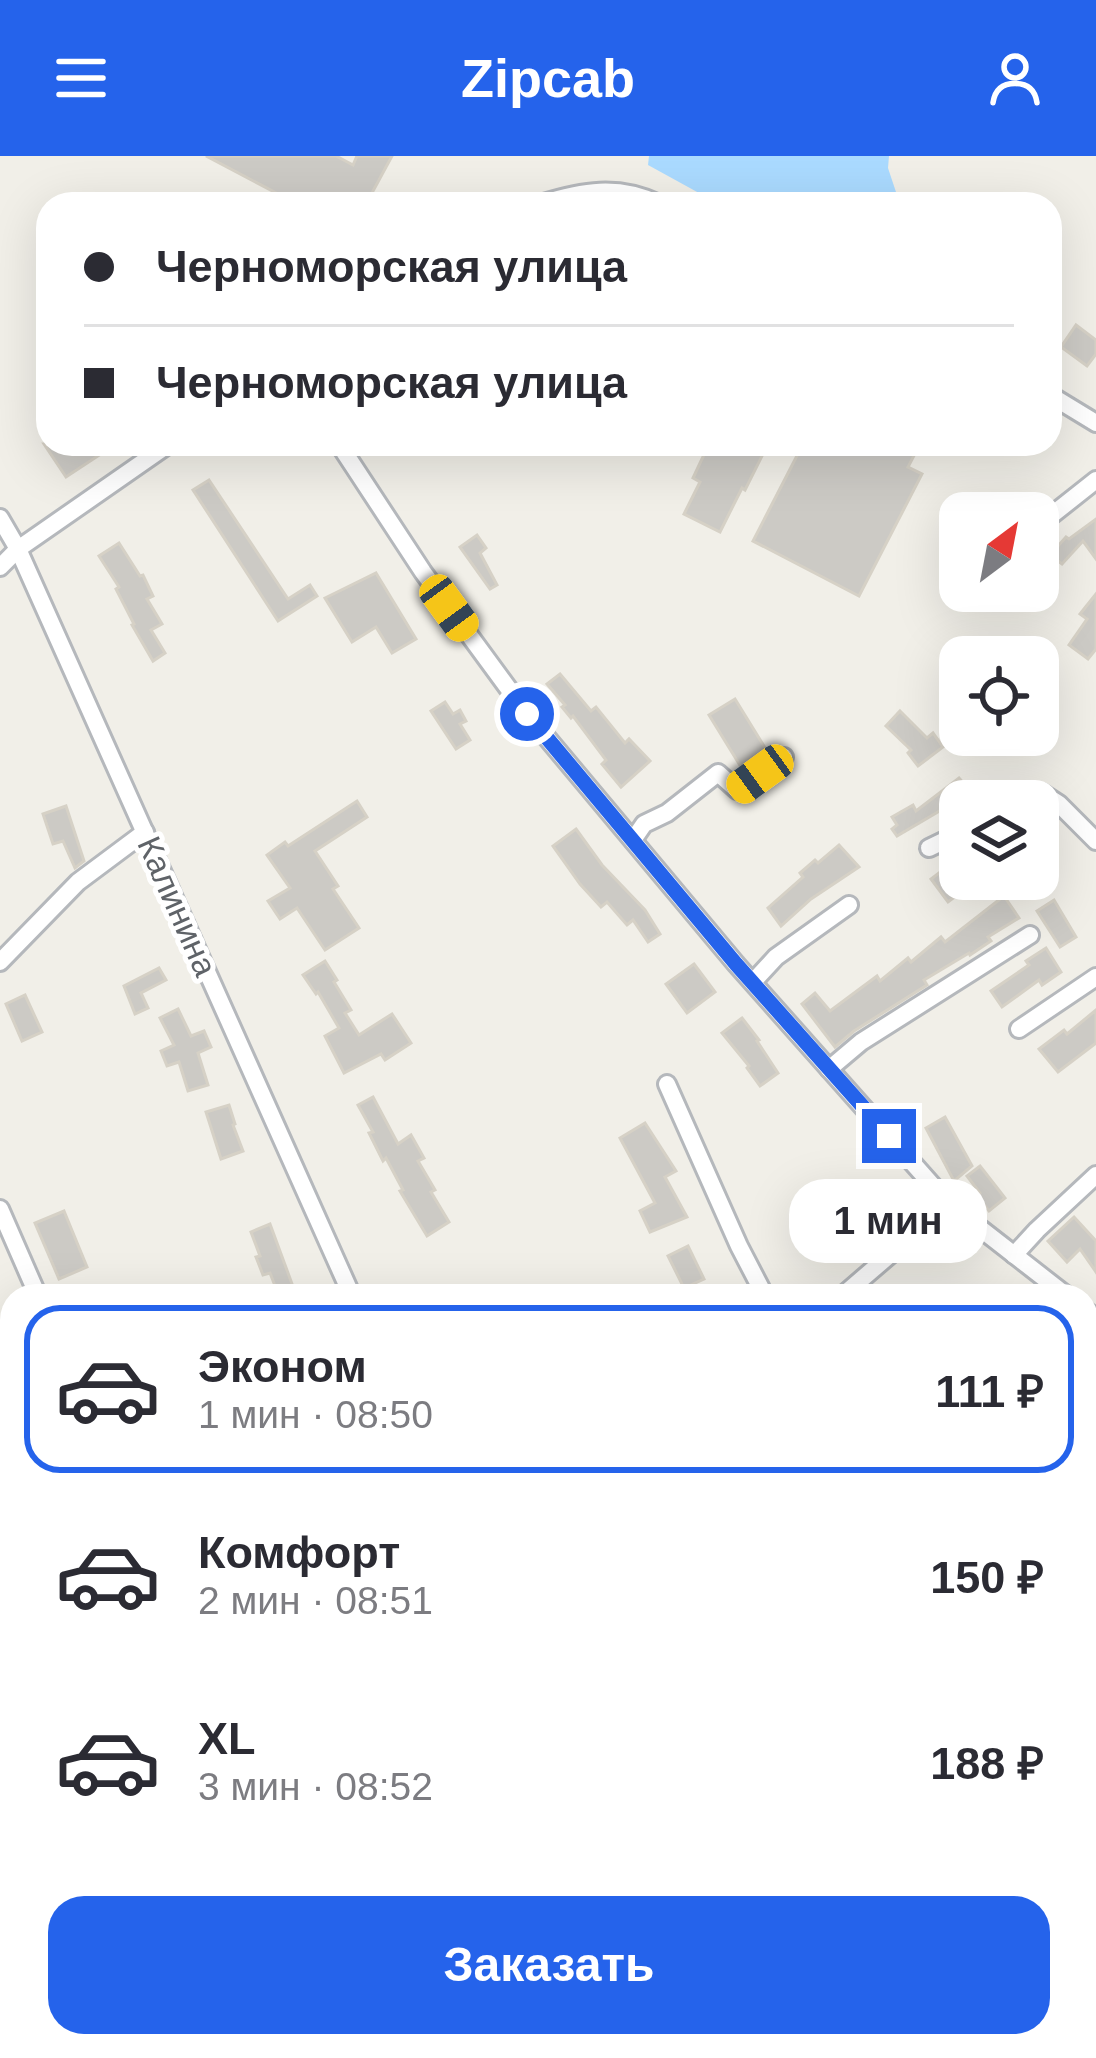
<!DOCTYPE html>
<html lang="ru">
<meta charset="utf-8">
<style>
body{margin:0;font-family:Helvetica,sans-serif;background:#f2f2f3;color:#2b2b33;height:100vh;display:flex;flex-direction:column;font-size:45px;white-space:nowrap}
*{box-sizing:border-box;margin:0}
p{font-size:39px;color:#7c7c81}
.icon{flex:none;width:66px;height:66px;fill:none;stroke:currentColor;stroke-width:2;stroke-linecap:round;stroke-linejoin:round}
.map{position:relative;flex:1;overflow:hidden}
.sheet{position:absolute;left:0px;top:1128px;width:1098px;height:774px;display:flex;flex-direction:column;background:#fff;border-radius:36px 36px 0 0;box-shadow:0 12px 48px #0002}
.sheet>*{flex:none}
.hud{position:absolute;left:36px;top:36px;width:1026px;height:264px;border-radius:36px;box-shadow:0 12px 48px #0002;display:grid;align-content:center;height:264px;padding:0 48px;background:#fff}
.needle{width:78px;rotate:32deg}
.fabs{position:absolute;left:939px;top:336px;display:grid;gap:24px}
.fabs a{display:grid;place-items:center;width:120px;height:120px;border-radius:24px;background:#fff;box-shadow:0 12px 48px #0002;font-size:60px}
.end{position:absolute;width:54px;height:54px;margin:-27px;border:15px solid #2563eb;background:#fff;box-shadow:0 0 0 6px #fff}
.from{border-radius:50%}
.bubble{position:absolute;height:84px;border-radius:36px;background:#fff;box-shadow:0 12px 48px #0002;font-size:39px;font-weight:700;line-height:84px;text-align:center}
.car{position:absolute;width:36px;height:72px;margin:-36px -18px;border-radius:15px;box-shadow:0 0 9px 3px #0007;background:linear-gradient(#f5c518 24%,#345 0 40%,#f5c518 0 76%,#345 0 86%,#f5c518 0)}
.hud b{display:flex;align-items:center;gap:42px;height:114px;font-size:45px}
.hud b+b{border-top:3px solid #e1e1e2}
.hud i{width:30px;height:30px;background:#2b2b33}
ul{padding:21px 0 0;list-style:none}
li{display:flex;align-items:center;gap:36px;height:168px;margin:0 24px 18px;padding:0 24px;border:6px solid transparent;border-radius:36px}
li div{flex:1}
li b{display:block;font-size:45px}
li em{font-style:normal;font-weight:700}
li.current{border-color:#2563eb}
li>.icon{width:108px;height:108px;stroke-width:1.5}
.button{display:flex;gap:24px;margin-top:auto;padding:24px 48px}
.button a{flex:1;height:138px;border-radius:36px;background:#2563eb;color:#fff;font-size:48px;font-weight:700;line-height:138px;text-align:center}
header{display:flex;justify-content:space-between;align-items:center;height:156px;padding:0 48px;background:#2563eb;color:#fff;font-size:54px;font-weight:700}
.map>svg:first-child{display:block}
.water{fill:#aadaff}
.building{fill:#cccac5;stroke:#d6d1c6;stroke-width:3}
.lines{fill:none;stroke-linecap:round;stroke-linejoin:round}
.minor-casing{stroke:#b5b8bc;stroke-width:22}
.minor{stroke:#fff;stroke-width:16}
.route{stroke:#2563eb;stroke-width:15}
.labels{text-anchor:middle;stroke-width:10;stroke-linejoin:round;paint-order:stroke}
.street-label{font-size:33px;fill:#5f6368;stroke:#fff}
</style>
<header><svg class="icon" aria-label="menu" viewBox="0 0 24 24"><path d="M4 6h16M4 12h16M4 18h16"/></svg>Zipcab<svg class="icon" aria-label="person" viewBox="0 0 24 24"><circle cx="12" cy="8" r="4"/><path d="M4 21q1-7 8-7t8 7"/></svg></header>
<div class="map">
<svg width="1096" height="1902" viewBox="0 0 1096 1902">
<rect width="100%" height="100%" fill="#f1efe8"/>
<path class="water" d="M649,0h240l-1,12 12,36h-181l-71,-39z"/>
<g class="building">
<path d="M206,0h130l17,9 4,-9h35l-26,48h-69z"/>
<path d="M1076,169l20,15v14l-9,12 -26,-19z"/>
<path d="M44,288h72l-50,33z"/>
<path d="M709,288h59l-23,46 -3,-2 -22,44 -36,-18 16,-32 -7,-4z"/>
<path d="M803,288h61l11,6 2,-6h43l-12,23 14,7 -63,122 -106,-55z"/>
<path d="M209,324l79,119 22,-14 7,11 -39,25 -85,-131z"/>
<path d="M1096,363v40l-13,-18 -21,23 -12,-9 16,-18 3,2z"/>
<path d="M477,379l9,13 -6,5 17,32 -7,4 -30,-42z"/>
<path d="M119,387l21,33 3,-1 10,21 -6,3 15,25 -11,6 14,23 -12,8 -21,-36 2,-1 -18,-35 3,-2 -20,-31z"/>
<path d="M376,417l40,66 -24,14 -16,-26 -24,15 -27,-44z"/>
<path d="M1096,438v55l-8,10 -19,-14 18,-26 -7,-5z"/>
<path d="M560,518l31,37 5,-4 29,36 4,-4 21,22 -29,26 -19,-23 4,-4 -33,-44 -2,2 -9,-11 3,-2 -18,-21z"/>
<path d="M735,543l32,52 -26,16 -32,-52z"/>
<path d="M445,546l8,12 7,-4 6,11 -6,3 10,16 -14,9 -25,-38z"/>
<path d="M900,555l27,27 6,-5 10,14 -25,19 -10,-13 3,-3 -25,-24z"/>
<path d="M959,622l12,14 -26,20 -2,-3 -46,27 -5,-7 5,-4 -5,-8 21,-12 3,6z"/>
<path d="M357,645l10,16 -52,34 23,35 -5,3 26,39 -34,22 -28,-42 -17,11 -12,-18 22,-13 -23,-33 18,-13 3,4z"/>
<path d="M66,650l18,55 -9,7 -12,-27 -10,3 -10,-30z"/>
<path d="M576,673l26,36 43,45 15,24 -12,8 -15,-22 -6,5 -20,-23 -6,5 -21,-23 -27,-38z"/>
<path d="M839,689l20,22 -48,32 -30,27 -13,-18 35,-31 -3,-4 15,-13 3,3z"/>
<path d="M960,701v22h19l-31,23 -17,-23z"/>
<path d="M1004,740l15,22 -31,19 3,4 -21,14 -1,-2 -45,27 3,5 -73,46 -19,16 -33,-43 13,-11 15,18 47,-35 3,5 28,-23 3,4 30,-25 4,5z"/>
<path d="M1054,744l22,37 -16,10 -23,-36z"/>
<path d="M1046,792l15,24 -19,13 -3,-5 -37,27 -11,-16 38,-26 -3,-4z"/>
<path d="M325,805l12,19 -3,2 17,28 -6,3 14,22 33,-21 19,29 -26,17 -4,-6 -37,19 -19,-37 14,-8 -21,-36 -2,2 -13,-19z"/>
<path d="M694,808l21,28 -28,21 -21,-29z"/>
<path d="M159,812l7,12 -25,13 7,15 -13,6 -11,-28z"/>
<path d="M25,839l17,37 -20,9 -16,-37z"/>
<path d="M178,853l13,27 13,-5 7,16 -13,6 10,32 -20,6 -9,-29 -12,4 -6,-15 13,-6 -14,-27z"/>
<path d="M1096,854v33l-38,29 -19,-23 25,-19 3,4z"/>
<path d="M742,862l17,22 -2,1 21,32 -18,13 -13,-18 2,-2 -27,-33z"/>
<path d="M373,941l25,47 13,-9 13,23 -6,3 17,29 -4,2 18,30 -22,14 -27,-45 3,-1 -17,-32 -3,3 -14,-28 4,-1 -15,-27z"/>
<path d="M229,949l6,19 -2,1 10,26 -22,8 -15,-47z"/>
<path d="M945,961l27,49 -18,15 -28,-53z"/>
<path d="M645,967l31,48 -11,6 22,40 -37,15 -10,-21 15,-8 -35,-65z"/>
<path d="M980,1010l25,32 -16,13 -12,-15 3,-3 -13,-17z"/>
<path d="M64,1055l23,56 -28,12 -24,-56z"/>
<path d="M1074,1061l22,24v31l-16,-23 -13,13 -19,-21z"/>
<path d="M270,1068l25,68 -11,4h-5l-9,-23 -7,2 -7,-18 4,-1 -9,-24z"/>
<path d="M688,1090l16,33 -20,9 -16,-32z"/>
</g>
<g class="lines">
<g class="minor-casing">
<g id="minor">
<path d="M540,48c42,-13 78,-20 119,0"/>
<path d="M1050,239l46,28"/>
<path d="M339,288l84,128 104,142 209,250 213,240 118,92"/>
<path d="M0,362l18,31 334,747"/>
<path d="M1038,370l58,-46"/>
<path d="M0,411l18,-18 151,-105"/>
<path d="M1026,645l16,-8 17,11 37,37"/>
<path d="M633,684l11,-16 23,-11 51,-40 19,17 47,-33"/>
<path d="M929,692l31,-15"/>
<path d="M0,806l78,-80 67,-50"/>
<path d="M753,826l23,-25 73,-52"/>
<path d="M1019,873l77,-52"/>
<path d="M829,913l32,-27 169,-107"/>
<path d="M667,928l72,162 26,50"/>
<path d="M0,1053l38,87"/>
<path d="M1014,1099l23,-25 59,-55"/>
<path d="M842,1140l107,-92"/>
<path d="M1086,1155l10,7"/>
<path d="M0,1532l12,-6"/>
<path d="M0,1644l12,15"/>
<path d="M1086,1807l10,-6"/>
<path d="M217,1890l8,12"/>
<path d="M687,1890l5,12"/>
<path d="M919,1902l22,-12"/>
</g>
</g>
<use href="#minor" class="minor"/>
</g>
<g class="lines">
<path class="route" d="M527,558l209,250 153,172"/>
</g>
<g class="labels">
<g class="street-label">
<text transform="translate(178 750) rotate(66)" y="12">Калинина</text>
</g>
</g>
</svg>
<div class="fabs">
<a><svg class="needle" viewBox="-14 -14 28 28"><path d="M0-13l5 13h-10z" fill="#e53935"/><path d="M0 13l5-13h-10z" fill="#7c7c81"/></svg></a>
<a><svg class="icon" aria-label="locate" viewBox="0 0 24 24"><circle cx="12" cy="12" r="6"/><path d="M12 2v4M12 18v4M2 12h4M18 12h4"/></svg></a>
<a><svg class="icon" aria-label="layers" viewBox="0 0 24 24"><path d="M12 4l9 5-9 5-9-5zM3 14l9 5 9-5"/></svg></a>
</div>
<i class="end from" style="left:527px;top:558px"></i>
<i class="end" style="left:889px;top:980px"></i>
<div class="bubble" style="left:789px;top:1023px;width:198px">1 мин</div>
<i class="car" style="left:449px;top:452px;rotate:144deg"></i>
<i class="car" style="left:760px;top:618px;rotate:234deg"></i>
<div class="hud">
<b><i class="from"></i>Черноморская улица</b>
<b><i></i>Черноморская улица</b>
</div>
<section class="sheet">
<ul>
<li class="current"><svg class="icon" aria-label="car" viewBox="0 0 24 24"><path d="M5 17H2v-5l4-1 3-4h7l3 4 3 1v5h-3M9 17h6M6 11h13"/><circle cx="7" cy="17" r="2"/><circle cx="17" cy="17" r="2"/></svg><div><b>Эконом</b><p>1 мин · 08:50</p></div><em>111 ₽</em></li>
<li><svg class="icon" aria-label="car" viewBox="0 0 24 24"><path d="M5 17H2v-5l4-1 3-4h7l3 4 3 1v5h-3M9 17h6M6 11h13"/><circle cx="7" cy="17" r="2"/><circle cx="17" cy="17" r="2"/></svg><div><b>Комфорт</b><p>2 мин · 08:51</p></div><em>150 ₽</em></li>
<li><svg class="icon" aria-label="car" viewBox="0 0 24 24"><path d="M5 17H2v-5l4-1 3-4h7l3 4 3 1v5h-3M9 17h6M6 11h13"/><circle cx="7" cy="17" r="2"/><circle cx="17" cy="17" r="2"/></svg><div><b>XL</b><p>3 мин · 08:52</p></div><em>188 ₽</em></li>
</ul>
<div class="button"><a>Заказать</a></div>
</section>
</div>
